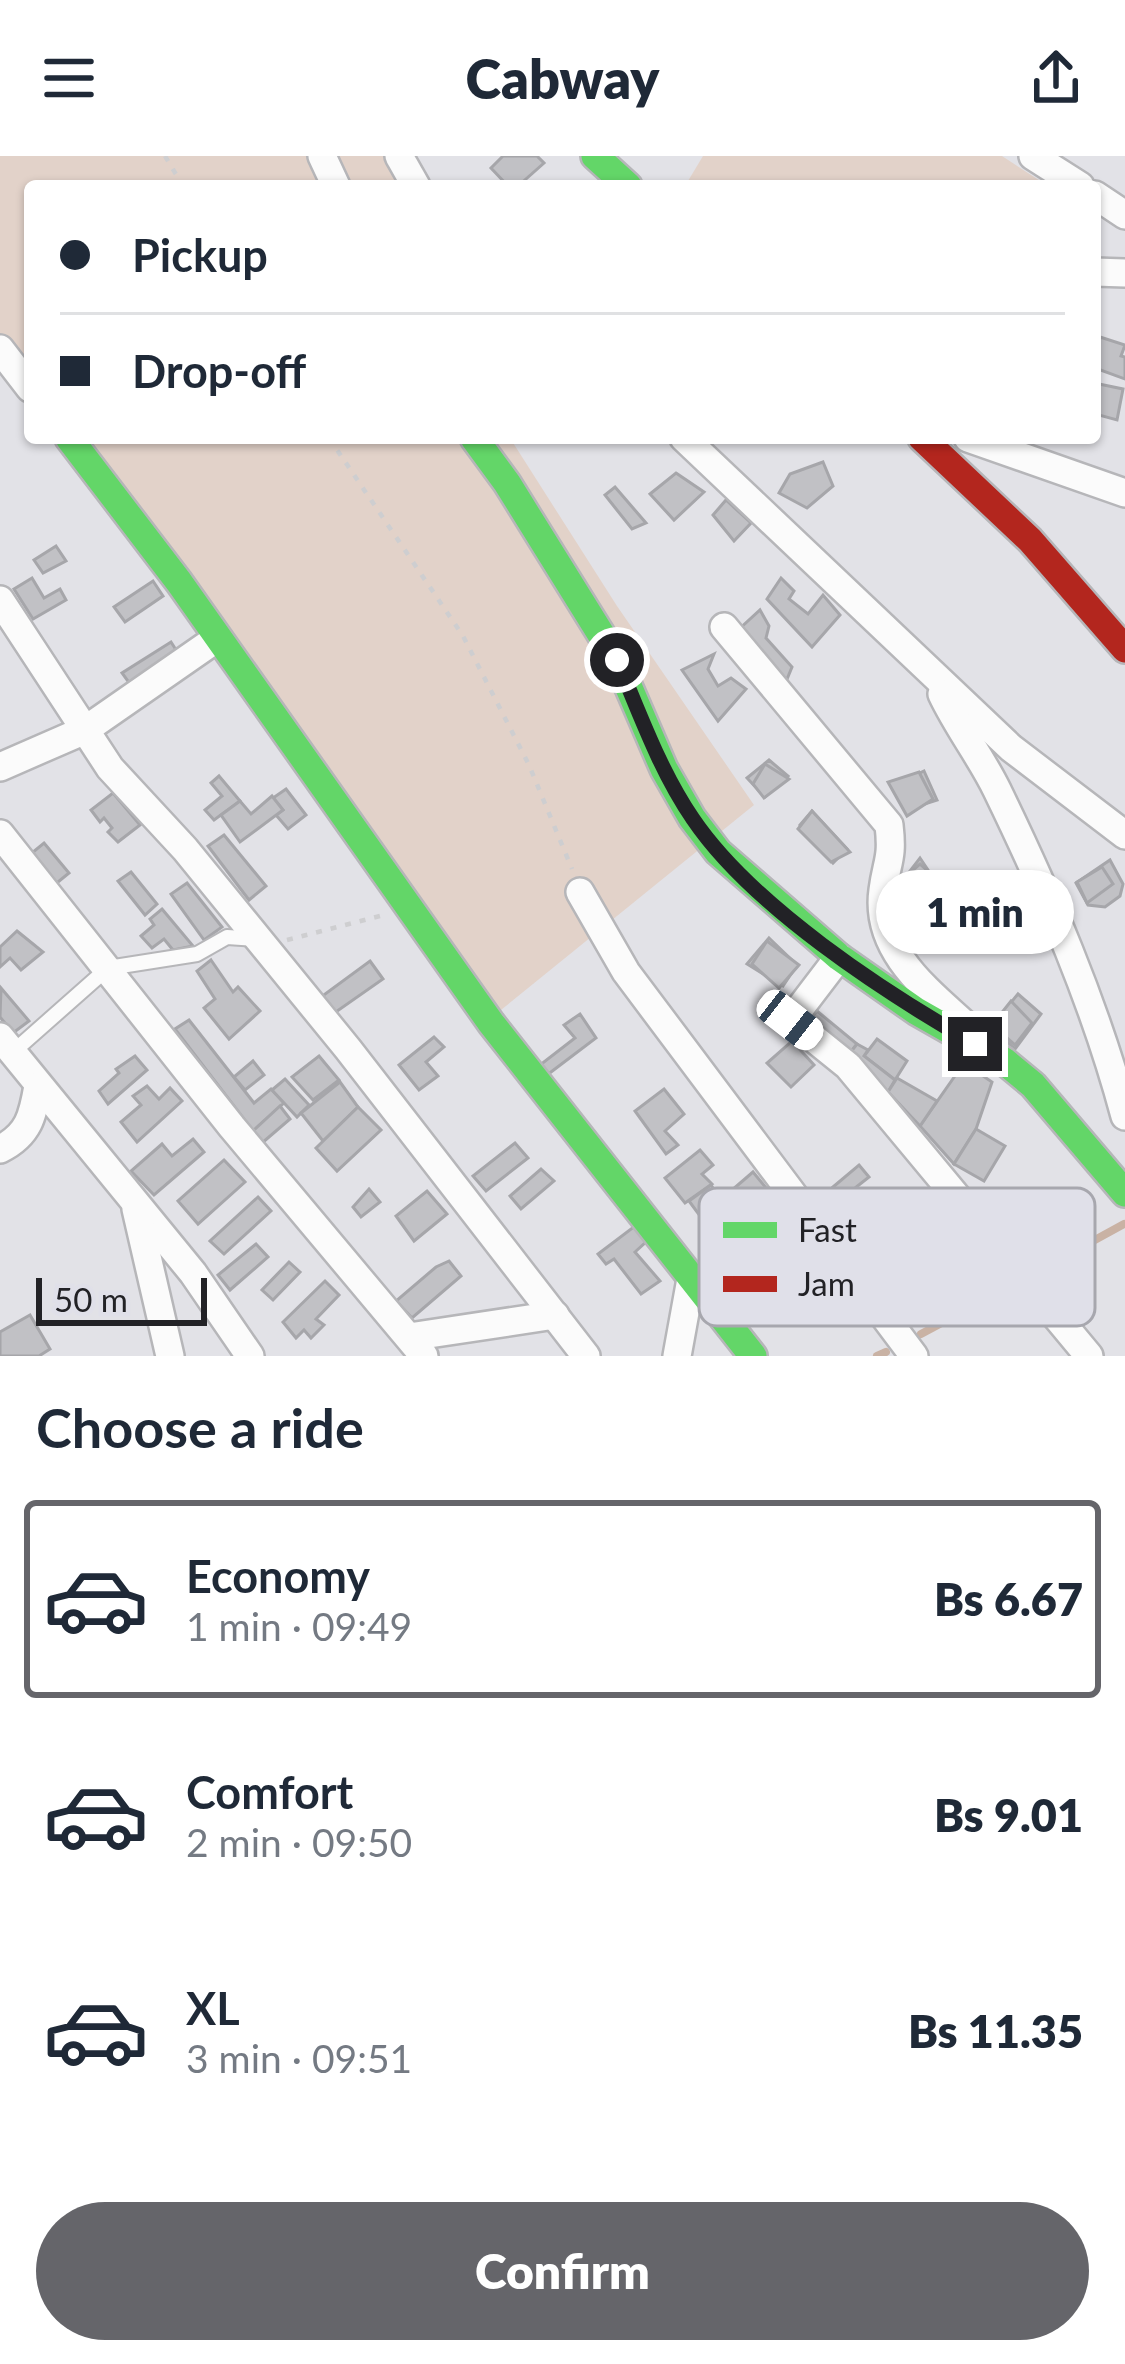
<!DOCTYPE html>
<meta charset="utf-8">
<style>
body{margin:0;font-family:Lato,sans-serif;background:#f6f6f7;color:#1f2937;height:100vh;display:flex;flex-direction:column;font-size:45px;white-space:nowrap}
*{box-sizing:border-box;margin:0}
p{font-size:39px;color:#747a83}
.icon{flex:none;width:66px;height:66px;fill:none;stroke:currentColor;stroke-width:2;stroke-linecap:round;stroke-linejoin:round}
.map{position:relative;height:1200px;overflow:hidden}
.side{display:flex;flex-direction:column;background:#fff;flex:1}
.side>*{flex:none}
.hud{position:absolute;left:24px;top:24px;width:1077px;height:264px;border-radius:12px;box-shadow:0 3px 9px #0004;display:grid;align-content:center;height:264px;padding:0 36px;background:#fff}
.scale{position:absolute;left:36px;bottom:30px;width:171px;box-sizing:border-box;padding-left:12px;border:6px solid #222226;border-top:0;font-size:33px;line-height:42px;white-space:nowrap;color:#222226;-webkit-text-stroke:9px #e0e0e9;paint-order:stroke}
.end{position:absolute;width:54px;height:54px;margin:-27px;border:15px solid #222226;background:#fff;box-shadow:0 0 0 6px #fff}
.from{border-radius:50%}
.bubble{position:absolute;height:84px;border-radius:42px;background:#fff;box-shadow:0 3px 9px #0004;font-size:39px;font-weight:800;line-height:84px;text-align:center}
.car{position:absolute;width:36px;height:72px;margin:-36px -18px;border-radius:15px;box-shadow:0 0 9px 3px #0007;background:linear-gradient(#fff 24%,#345 0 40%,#fff 0 76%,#345 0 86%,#fff 0)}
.hud b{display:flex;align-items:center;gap:42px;height:114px;font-size:45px}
.hud b+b{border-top:3px solid #e0e1e3}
.hud i{width:30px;height:30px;background:#1f2937}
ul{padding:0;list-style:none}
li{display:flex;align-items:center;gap:36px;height:198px;margin:0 24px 18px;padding:0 12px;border:6px solid transparent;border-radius:12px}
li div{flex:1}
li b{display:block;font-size:45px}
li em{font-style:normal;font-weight:800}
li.selected{border-color:#65656a}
li>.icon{width:108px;height:108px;stroke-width:1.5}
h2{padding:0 36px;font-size:54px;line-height:144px}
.cta{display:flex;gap:24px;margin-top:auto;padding:24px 36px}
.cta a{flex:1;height:138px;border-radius:72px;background:#65656a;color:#fff;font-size:48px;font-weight:800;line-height:138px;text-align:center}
header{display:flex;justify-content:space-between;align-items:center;height:156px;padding:0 36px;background:#fff;font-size:54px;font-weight:800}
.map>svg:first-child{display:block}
.green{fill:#e2d2c9}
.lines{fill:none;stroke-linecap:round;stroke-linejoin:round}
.stream{stroke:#c9b2a4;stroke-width:8}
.building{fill:#c1c1c5;stroke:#a6a6aa;stroke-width:3}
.lane-casing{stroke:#b6b6b9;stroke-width:18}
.street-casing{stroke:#b6b6b9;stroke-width:32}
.fast-casing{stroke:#b6b6b9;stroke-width:32}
.jam-casing{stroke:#b6b6b9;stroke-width:32}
.path{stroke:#ceced0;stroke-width:4.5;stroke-dasharray:6 9;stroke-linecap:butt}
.lane{stroke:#fbfbfb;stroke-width:14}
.street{stroke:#fbfbfb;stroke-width:27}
.fast{stroke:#63d668;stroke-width:27}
.jam{stroke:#b3261e;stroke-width:27}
.route{stroke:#222226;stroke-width:15}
.key{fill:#e0e0e9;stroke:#a7a7ae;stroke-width:3}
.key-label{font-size:33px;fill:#222226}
</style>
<header><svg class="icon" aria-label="menu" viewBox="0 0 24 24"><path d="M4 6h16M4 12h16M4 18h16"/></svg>Cabway<svg class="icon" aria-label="share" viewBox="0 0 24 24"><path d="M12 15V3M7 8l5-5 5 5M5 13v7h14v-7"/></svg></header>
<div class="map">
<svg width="1125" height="1200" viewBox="0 0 1125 1200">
<rect width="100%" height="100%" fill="#e2e2e7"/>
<g class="green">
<path d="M0,0h386l13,30h-369v192l-30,-45z"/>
<path d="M703,0h299l46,30h-363z"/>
<path d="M78,282h432l107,168 137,199 -258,209z"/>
</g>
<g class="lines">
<g class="stream">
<path d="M1040,1114l84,-46"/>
<path d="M921,1178l86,-46"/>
<path d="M877,1200l9,-4"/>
</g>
</g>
<g class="building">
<path d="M503,0h34l7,7 -26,23h-10l-17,-18z"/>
<path d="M1100,181l25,8 -4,11 4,1v22l-30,-11z"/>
<path d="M1099,228l24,5 -6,31 -22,-6z"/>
<path d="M823,306l10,24 -26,22 -28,-15 11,-19z"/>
<path d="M676,317l28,19 -30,28 -24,-26z"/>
<path d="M615,331l31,36 -14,6 -27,-34z"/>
<path d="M726,344l25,23 -17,18 -21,-26z"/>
<path d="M56,390l10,15 -23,12 -9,-13z"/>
<path d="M32,422l12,20 16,-9 6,11 -33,19 -19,-30z"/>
<path d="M781,422l13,13 -5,8 19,15 15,-19 17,20 -28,32 -45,-48z"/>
<path d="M153,425l10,15 -38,26 -11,-15z"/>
<path d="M760,454l9,16 -3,12 26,29 -7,17 -48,-53z"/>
<path d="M171,486l7,11 -48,31 -8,-11z"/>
<path d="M714,498l-6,15 10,17 13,-8 15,11 -28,32 -36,-51z"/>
<path d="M769,604l19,16 -23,21 -18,-19z"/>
<path d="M765,608l24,15 -25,19 -11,-14z"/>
<path d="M924,615l13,29 -31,10 -13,-24z"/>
<path d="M919,616l14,27 -26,17 -19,-34z"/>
<path d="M219,620l21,25 -26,19 -9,-10 17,-14 -11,-13z"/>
<path d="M286,633l20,26 -18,14 -12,-14 7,-5 -10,-12z"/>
<path d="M113,637l27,32 -22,17 -10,-10 4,-4 -8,-10 -4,4 -9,-12z"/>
<path d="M272,640l11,14 -43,32 -19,-27 19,-14 11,13z"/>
<path d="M812,655l35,38 -14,14 -33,-38z"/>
<path d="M812,655l38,41 -19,10 -33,-33z"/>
<path d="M224,679l42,51 -17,14 -41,-54z"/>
<path d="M44,687l25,30 -17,14 -25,-30z"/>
<path d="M920,702l32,48 -22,-4 -23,-27z"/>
<path d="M1110,704l13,24 -3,12 -15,11 -17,-2 -12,-22z"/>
<path d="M920,708l30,26 -15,14 -28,-29z"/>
<path d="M1102,711l11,17 -26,19 -10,-21z"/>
<path d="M131,716l26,32 -12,11 -27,-34z"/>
<path d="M187,727l35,44 -18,13 -33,-46z"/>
<path d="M966,732l15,8 -20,15 34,23 -23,12 -34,-30z"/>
<path d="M952,750l43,28 -20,12 -34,-37z"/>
<path d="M162,753l31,37 -20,4 -9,-11 -12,9 -11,-12 13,-11 -4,-6z"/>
<path d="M17,775l26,21 -22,18 -11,-12 -10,9v-20z"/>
<path d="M769,782l28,27 -14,21 -36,-22z"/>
<path d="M767,785l32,24 -20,23 -27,-24z"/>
<path d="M211,804l22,32 5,-5 22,24 -31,28 -25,-31 11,-9 -18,-28z"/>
<path d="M370,805l13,18 -50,35 -12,-17z"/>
<path d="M1,832l28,33 -16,12 -13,-16z"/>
<path d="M1018,838l23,20 -26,35 -24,-22z"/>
<path d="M1011,845l21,22 -17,22 -23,-20z"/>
<path d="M817,855l40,33 -7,9 -41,-33z"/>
<path d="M580,858l16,24 -49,37 -7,-10 35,-27 -11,-13z"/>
<path d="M189,864l65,83 17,-14 13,14 -31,28 -78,-102z"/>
<path d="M434,881l10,10 -18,15 12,14 -19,14 -20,-25z"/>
<path d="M877,883l30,22 -12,19 -31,-24z"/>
<path d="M792,885l22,24 -23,22 -24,-24z"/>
<path d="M857,888l11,6 -4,6 31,24 -7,12 -38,-39z"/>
<path d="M135,900l12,14 -39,34 -9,-13 20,-18 -3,-4z"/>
<path d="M319,900l20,24 -26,20 -21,-23z"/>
<path d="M253,905l11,14 -19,15 -11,-13z"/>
<path d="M964,907l28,19 -16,47 -22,35 -34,-38z"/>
<path d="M897,922l40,23 -17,25 -32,-34z"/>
<path d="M285,923l24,26 -12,12 -25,-27z"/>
<path d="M340,926l18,25 -35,34 -22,-28z"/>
<path d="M147,930l12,13 11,-11 12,13 -45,41 -16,-20 20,-17 -8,-9z"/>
<path d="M664,933l20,25 -19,17 13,14 -12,9 -31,-43z"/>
<path d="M280,950l10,13 -28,24 -9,-12z"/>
<path d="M358,951l23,23 -44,41 -21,-23z"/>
<path d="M976,973l29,17 -21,35 -30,-17z"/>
<path d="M193,983l11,13 -50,43 -23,-24 31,-27 10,12z"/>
<path d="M515,987l13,15 -42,33 -13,-15z"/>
<path d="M700,994l13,15 -11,9 10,10 -27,19 -20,-25z"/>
<path d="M224,1004l21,22 -47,42 -20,-23z"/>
<path d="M859,1009l10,12 -14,11 14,17 11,-9 9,11 -22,19 -34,-39z"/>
<path d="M541,1013l13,12 -33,28 -11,-13z"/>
<path d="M753,1016l32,39 -20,18 -24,-26 -15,10 -9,-10z"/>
<path d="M711,1029l10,15 -21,16 -11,-15z"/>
<path d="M369,1033l11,13 -19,15 -8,-10z"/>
<path d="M427,1035l20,23 -33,27 -18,-25z"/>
<path d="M258,1041l13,14 -47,43 -14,-13z"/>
<path d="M635,1070l12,15 -12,11 25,29 -19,13 -27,-35 -8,5 -8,-10z"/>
<path d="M256,1088l12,13 -38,33 -12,-15z"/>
<path d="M449,1105l12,15 -49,42 -16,-17 40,-34z"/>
<path d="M289,1106l11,10 -27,28 -11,-10z"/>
<path d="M325,1125l14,14 -23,24 8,6 -13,13 -7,-8 -8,8 -13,-16z"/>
<path d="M30,1159l20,34 -11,7h-39v-24z"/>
</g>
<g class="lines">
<g class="lane-casing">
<path id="lane" d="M13,896l95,-84 89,-14 30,-17 30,2"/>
</g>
<g class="street-casing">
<g id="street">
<path d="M322,0l14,30"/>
<path d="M399,0l17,30"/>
<path d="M1033,0l47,30"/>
<path d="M1095,39l30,20"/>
<path d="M1095,116l30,1"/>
<path d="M0,193l30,39"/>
<path d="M684,282l327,310 114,87"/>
<path d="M968,282l157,55"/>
<path d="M0,444l110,168 75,81 163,200 238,307"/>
<path d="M724,471l165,198c4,34 -2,35 -6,65 -9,64 50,104 92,144"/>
<path d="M942,538c16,34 39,63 55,96 51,105 98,214 128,326"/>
<path d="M0,611l85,-37 131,-91"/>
<path d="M0,678l232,293 192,229"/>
<path d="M580,736l46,80 288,384"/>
<path d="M839,801l-48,63 57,46 241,290"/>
<path d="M0,881l193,236 57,83"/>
<path d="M0,993c29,-14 33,-34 38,-63"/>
<path d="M136,1053l34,147"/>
<path d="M409,1181l146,-22"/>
<path d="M677,1200l14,-77"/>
</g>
</g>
<g class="fast-casing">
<g id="fast">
<path d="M595,0l33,30"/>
<path d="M69,282l110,144 312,441 262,333"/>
<path d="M474,282l33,45 110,177 47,109 28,49 26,34 121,105 77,54 88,50 29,24 92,108"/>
</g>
</g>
<g class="jam-casing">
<path id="jam" d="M922,282l108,102 95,109"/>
</g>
<g class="path">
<path d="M165,0l18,30"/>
<path d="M329,282l134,198 66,129 43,104"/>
<path d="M287,784l93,-24"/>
</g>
<use href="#lane" class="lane"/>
<use href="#street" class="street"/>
<use href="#fast" class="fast"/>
<use href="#jam" class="jam"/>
</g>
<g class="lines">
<path class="route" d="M617,504c23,54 43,111 76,159 59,87 191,173 282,225"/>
</g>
<rect x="699" y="1032" width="396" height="138" rx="18" class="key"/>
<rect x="723" y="1066" width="54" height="16" fill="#63d668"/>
<rect x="723" y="1120" width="54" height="16" fill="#b3261e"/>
<g class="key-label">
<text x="798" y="1086">Fast</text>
<text x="798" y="1140">Jam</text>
</g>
</svg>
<div class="scale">50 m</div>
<i class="end from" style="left:617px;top:504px"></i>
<i class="end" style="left:975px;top:888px"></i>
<div class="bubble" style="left:876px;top:714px;width:198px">1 min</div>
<i class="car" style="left:790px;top:864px;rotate:128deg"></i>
<div class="hud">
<b><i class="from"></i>Pickup</b>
<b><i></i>Drop-off</b>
</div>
</div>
<section class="side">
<h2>Choose a ride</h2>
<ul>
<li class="selected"><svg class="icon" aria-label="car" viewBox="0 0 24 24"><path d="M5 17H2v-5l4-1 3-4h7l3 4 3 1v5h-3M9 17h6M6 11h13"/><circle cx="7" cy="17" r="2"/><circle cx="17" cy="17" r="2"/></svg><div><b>Economy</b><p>1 min · 09:49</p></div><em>Bs 6.67</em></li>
<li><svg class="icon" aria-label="car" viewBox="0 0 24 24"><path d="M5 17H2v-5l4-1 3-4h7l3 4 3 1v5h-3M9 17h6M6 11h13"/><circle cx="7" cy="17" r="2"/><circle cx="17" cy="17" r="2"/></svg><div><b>Comfort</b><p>2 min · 09:50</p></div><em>Bs 9.01</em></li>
<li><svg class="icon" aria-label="car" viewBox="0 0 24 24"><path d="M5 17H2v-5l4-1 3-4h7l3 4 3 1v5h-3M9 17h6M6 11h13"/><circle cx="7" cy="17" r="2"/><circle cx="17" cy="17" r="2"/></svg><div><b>XL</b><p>3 min · 09:51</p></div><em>Bs 11.35</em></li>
</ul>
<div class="cta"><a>Confirm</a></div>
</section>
